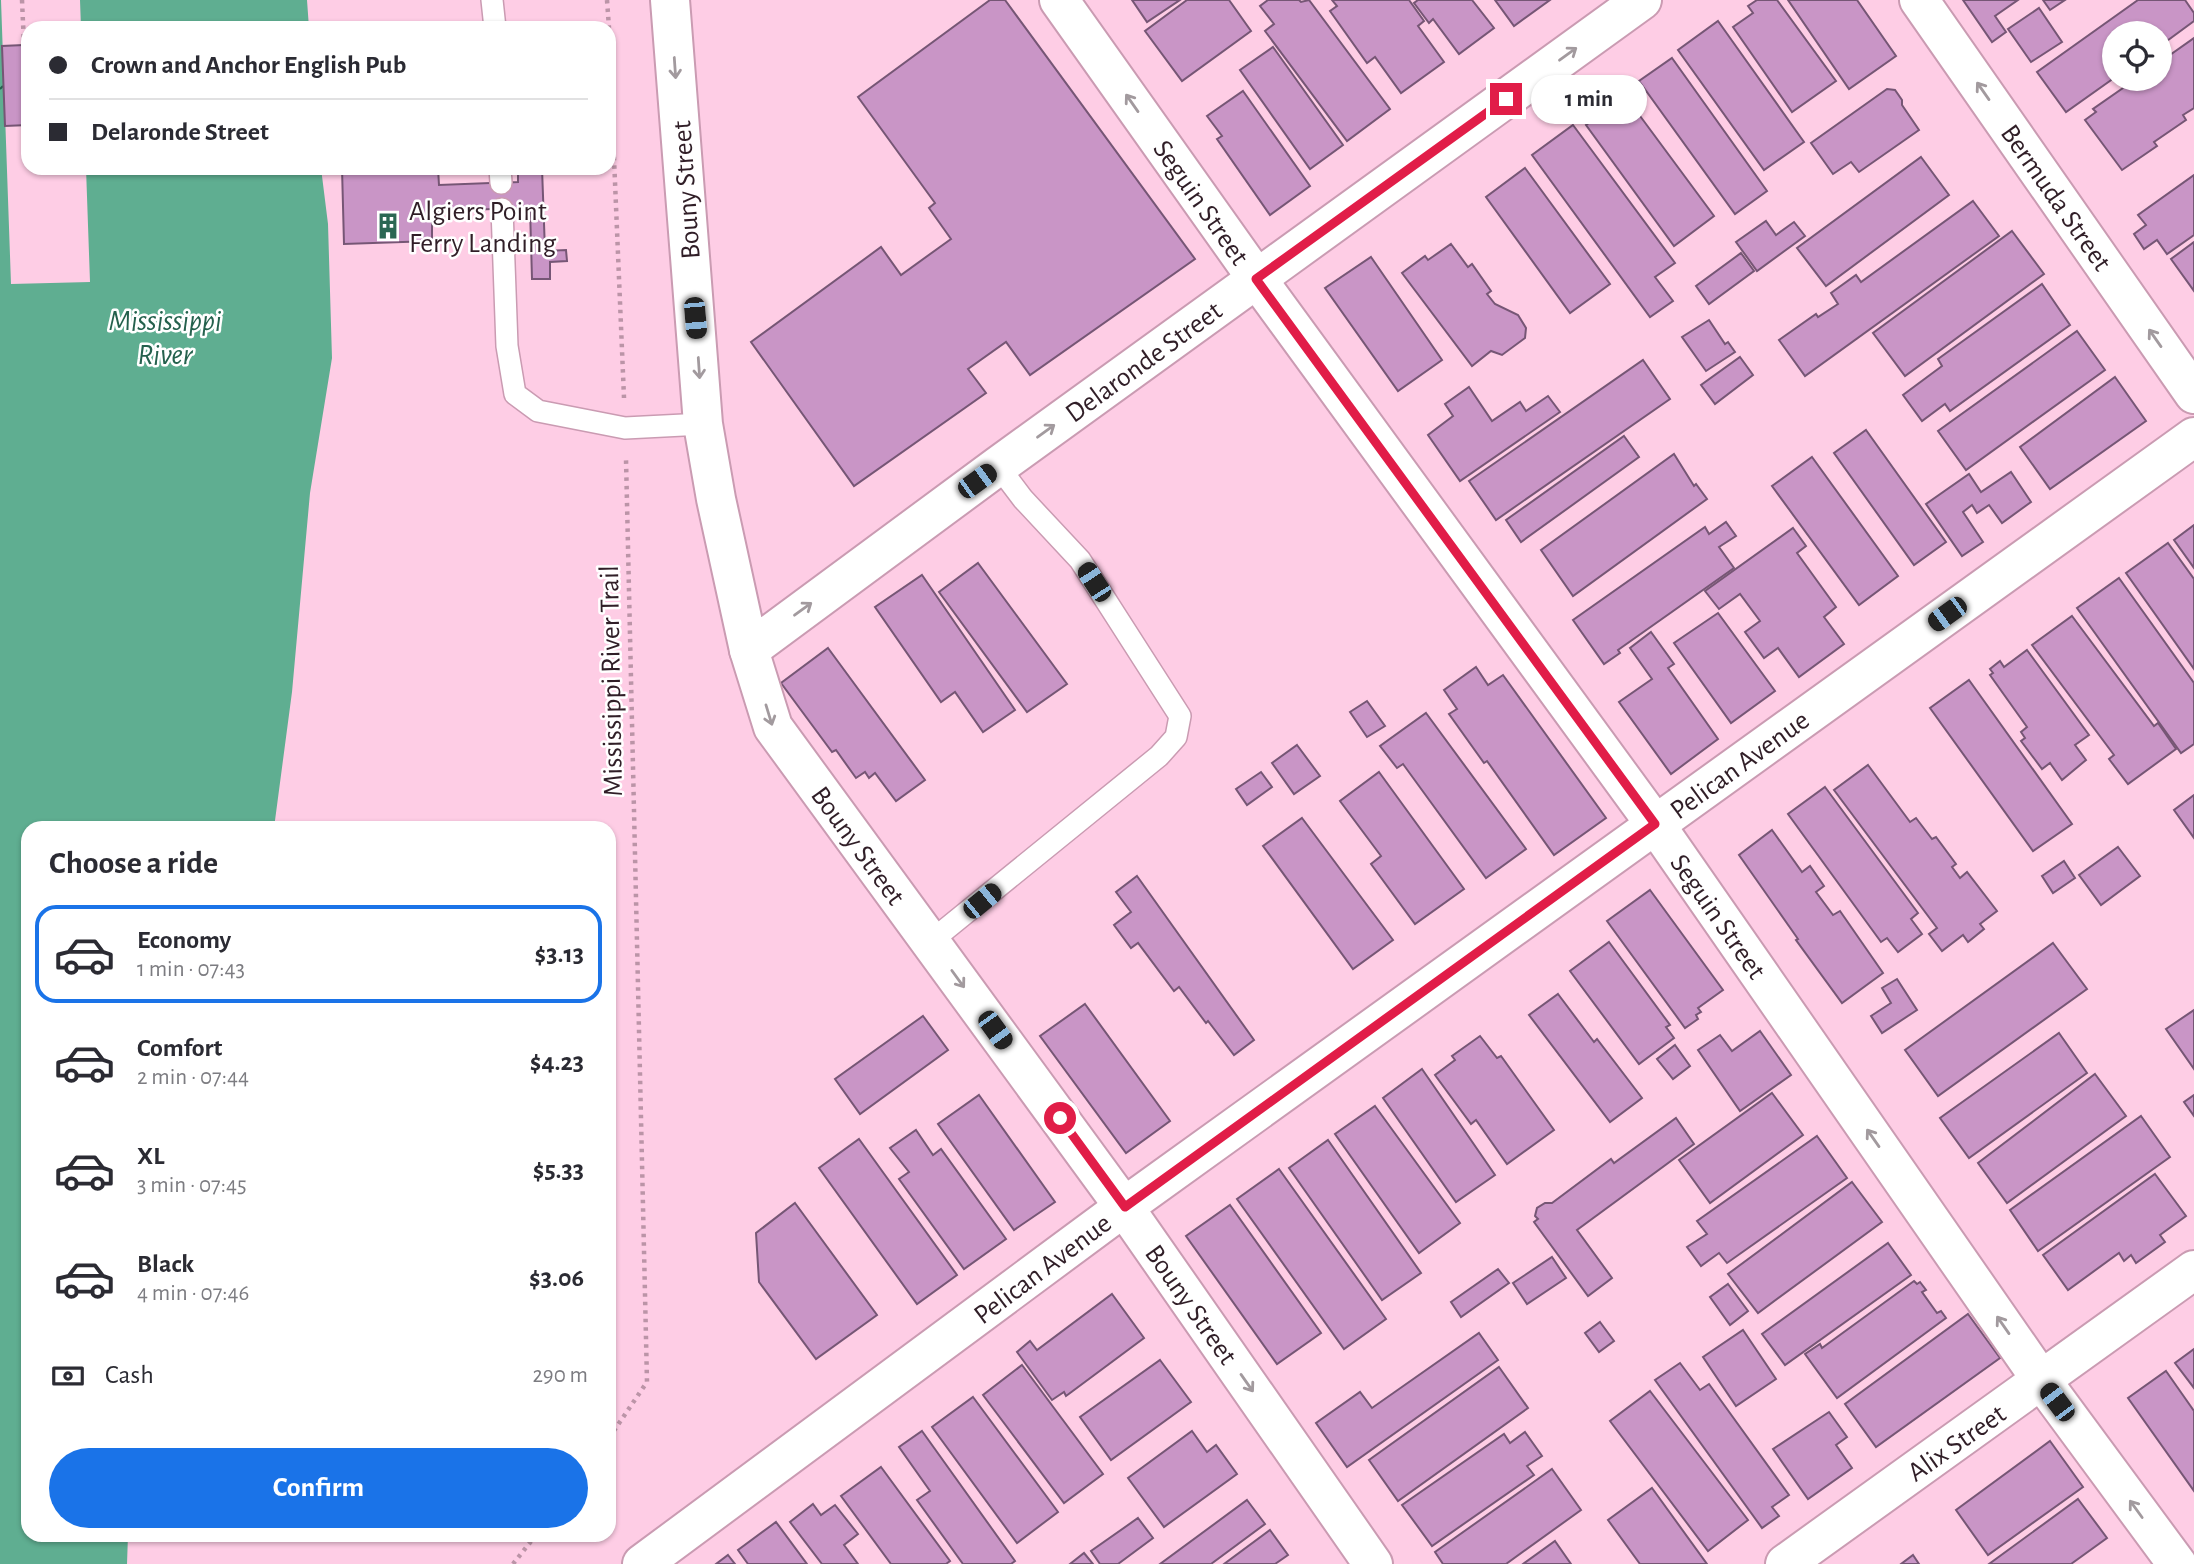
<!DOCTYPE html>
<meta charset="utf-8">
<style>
body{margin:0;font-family:"Alegreya Sans",sans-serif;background:#f7f7f7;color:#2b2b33;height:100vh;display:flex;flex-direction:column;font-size:26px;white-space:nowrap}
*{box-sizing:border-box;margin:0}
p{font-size:23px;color:#7c7c81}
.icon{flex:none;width:38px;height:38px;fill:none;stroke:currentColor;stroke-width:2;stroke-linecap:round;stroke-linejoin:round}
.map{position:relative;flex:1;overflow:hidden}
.drawer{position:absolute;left:21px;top:821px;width:595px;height:721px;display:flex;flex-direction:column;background:#fff;border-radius:21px;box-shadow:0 2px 5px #0004}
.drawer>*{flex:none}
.top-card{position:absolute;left:21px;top:21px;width:595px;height:154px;border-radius:21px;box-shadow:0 2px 5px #0004;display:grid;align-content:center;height:154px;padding:0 28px;background:#fff}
.buttons{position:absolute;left:2102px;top:21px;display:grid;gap:14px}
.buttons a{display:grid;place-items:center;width:70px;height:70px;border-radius:50%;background:#fff;box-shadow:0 2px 5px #0004;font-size:35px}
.end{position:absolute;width:32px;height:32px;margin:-16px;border:9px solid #e11d48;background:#fff;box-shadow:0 0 0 4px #fff}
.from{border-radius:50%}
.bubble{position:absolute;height:49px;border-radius:24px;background:#fff;box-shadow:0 2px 5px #0004;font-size:23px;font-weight:700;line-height:49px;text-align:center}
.car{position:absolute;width:21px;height:42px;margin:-21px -10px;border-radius:9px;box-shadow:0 0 5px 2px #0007;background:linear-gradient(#222 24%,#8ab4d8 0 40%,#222 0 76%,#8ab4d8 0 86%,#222 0)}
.top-card b{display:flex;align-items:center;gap:24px;height:66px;font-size:26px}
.top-card b+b{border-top:2px solid #e1e1e2}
.top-card i{width:18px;height:18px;background:#2b2b33}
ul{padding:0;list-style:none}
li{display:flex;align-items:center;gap:21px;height:98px;margin:0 14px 10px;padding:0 14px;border:4px solid transparent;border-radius:21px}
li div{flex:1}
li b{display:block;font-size:26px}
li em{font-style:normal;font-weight:700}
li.current{border-color:#1a73e8}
li>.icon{width:63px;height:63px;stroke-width:1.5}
h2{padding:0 28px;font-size:32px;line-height:84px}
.pay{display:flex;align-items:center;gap:18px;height:77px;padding:0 28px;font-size:26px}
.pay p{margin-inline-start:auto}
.action{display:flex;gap:14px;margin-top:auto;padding:14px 28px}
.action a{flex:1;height:80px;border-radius:42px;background:#1a73e8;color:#fff;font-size:28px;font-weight:700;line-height:80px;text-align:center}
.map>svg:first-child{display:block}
.water{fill:#5fae91}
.pier{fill:#fecde5}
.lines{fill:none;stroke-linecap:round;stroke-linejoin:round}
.ferry{stroke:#24614d;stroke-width:2;stroke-dasharray:9 7;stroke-linecap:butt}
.building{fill:#c995c6;stroke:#765675;stroke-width:2}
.service-casing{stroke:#ca9bb2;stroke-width:24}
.minor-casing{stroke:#ca9bb2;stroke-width:42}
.tertiary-casing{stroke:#ca9bb2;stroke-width:42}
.path{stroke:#bb94a7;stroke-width:4.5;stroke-dasharray:3.5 5;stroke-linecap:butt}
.service{stroke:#fff;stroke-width:21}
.minor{stroke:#fff;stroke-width:38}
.tertiary{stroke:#fff;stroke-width:38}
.oneway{stroke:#a29a9e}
.route{stroke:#e11d48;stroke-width:9}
.labels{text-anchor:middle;stroke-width:5;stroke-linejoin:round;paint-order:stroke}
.street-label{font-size:28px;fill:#301e27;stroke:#fff}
.poi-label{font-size:28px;fill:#301e27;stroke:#fff;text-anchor:start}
.water-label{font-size:30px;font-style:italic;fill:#24614d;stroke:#fff}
</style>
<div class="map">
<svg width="2194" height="1564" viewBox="0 0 2194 1564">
<rect width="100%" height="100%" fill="#fecde5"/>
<path class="water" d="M0,0h307l2,28h-281v140h293l7,56 4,134 -22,135 -18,199 -18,136h-246v707h100l-1,29h-127z"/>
<path class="pier" d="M1,0h79l1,28h-53v140h58l4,114 -79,2z"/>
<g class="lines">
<path class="ferry" d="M0,89l3,-3"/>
</g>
<g class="building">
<path d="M990,0h15l190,259 -165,116 -24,-33 -38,27 18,24 -132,93 -103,-144 130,-95 20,28 50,-36 -22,-31 6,-5 -77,-106z"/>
<path d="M1132,0h48l-33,22z"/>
<path d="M1187,0h42l22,31 -69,50 -37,-50z"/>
<path d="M1268,0h31l2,2 8,-2 81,109 -43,32 -82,-110 9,-7 -14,-18z"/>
<path d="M1332,0h77l15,21 -6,5 26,36 -43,31 -26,-36 -8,6 -37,-52 7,-5z"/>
<path d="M1418,0h54l22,28 -35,26 -26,-35 -4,4 -15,-20z"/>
<path d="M1495,0h55l-36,26z"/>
<path d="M1757,0h20l59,81 -44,31 -59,-85 20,-14 -5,-7z"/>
<path d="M1788,0h69l39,56 -47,33z"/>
<path d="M1963,0h55l-23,16 11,16 -14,10z"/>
<path d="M2043,0h22l-15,10z"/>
<path d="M2138,0h47l9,13v8l-34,25v-13h-46v45l-48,34 -29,-40z"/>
<path d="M2039,8l23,34 -31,20 -23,-33z"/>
<path d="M1718,21l86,121 -40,28 -86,-120z"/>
<path d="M2194,38v70l-11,7 3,5 -32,22 3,4 -35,24 -37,-50 11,-8 -3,-3 43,-30h24v-17z"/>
<path d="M24,45h4v80l-23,1 -3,-80z"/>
<path d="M1273,47l70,98 -33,24 -70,-99z"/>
<path d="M1672,58l95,133 -32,23 -96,-133z"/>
<path d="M1887,89l8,1 7,10v5l17,25 -60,42 -8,-10 -18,12 -22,-31z"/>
<path d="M1243,91l67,95 -40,29 -53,-76 5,-3 -15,-20z"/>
<path d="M1626,97l88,119 -40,30 -88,-121z"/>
<path d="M1573,125l102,138 -20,14 18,24 -23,16 -118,-162z"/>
<path d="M1921,157l28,38 -123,91 -29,-38z"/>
<path d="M342,168h96l1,17 79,-3v-14h24l3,83 21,-1 1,11 -17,1v17h-18l-2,-71 -98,3v30l-88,3z"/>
<path d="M1525,168l85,116 -40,29 -84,-116z"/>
<path d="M2194,175v60l-27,19 -10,-14 -13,9 -10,-15 12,-9 -8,-10z"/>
<path d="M1973,201l26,35 -194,140 -26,-36 37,-26 2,3 20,-13 -7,-11 25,-18 5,7z"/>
<path d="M1766,221l10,14 18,-13 11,14 -48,35 -21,-29z"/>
<path d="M2012,231l32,43 -139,102 -32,-43z"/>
<path d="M2194,242v49l-23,-32z"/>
<path d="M1451,244l17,23 4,-3 19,27 -4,3 8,10 23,11 8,13 -1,10 -23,17 -11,-4 -19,15 -70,-93 23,-17 3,4z"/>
<path d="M1741,253l13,18 -45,33 -13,-18z"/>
<path d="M1371,257l71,103 -44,31 -73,-103z"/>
<path d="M2042,284l28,41 -120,86 -5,-7 -23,17 -19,-26 39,-29 -4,-7z"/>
<path d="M1709,320l16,24 3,-2 7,10 -29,19 -24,-34z"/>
<path d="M2077,331l28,39 -139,100 -28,-39z"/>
<path d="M1740,357l13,18 -38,29 -14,-19z"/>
<path d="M1643,360l27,39 -174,121 -27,-39z"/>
<path d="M2115,377l31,44 -96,68 -30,-42z"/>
<path d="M1469,387l23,34 28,-19 6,9 22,-15 12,16 -100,69 -32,-46 25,-19 -8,-12z"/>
<path d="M1866,430l80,112 -32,23 -80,-112z"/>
<path d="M1624,436l15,21 -118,85 -15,-22z"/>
<path d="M1674,454l20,32 2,-2 11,15 -134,97 -32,-46z"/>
<path d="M1812,457l86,119 -39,29 -87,-119z"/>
<path d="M2011,472l20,30 -29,21 -13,-18 -12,8 -5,-8 -9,7 20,30 -21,14 -36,-52 43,-30 12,18z"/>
<path d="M1726,522l10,14 -17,11 15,21 -116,82 2,3 -16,11 -31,-44 132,-93 4,7z"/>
<path d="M2194,525v43l-20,-28z"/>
<path d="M1793,528l13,18 -9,7 39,54 -12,10 20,27 -45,33 -21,-29 -14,10 -19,-26 15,-11 -20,-27 -21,15 -14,-18z"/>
<path d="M2168,543l26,36v90l-68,-96z"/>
<path d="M978,563l89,121 -40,28 -88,-120z"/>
<path d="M922,575l93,135 -32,22 -28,-40 -14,10 -66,-95z"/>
<path d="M2119,578l75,105v61l-13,9 -104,-145z"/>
<path d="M1718,613l57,78 -44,32 -57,-80z"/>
<path d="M2072,616l82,110 4,-3 18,26 -48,35 -19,-25 5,-4 -82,-110z"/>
<path d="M1651,632l23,32 -6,4 50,71 -47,35 -52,-72 33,-23 -22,-31z"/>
<path d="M828,648l97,132 -29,21 -21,-28 -6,5 -4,-6 -9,6 -20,-28 -4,2 -51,-69z"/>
<path d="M2027,650l62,85 -14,10 11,15 -24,20 -12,-17 -8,6 -21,-28 4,-3 -4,-6 6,-5 -37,-52 3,-2 -3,-4 10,-8 4,6z"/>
<path d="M1476,667l12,18 15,-10 103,143 -52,37 -67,-94 -3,2 -35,-49 8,-5 -13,-19z"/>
<path d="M1969,680l103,144 -39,27 -103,-143z"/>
<path d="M1367,701l18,25 -18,11 -17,-25z"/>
<path d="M1426,713l100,136 -40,29 -83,-114 -6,4 -17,-22z"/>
<path d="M1297,745l23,31 -26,18 -22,-31z"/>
<path d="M1868,765l42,57 6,-4 16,21 4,-2 20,27 -4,3 8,11 7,-6 30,39 -17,13 4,5 -16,13 -5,-7 -21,16 -13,-17 8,-6 -103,-138z"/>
<path d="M1261,772l11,15 -25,18 -11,-16z"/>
<path d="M1379,772l85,117 -49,35 -44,-60 10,-8 -41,-55z"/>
<path d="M1825,787l93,126 -7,6 11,15 -24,18 -11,-14 -6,4 -93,-128z"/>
<path d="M2194,795v43l-20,-28z"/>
<path d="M1302,818l91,122 -40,29 -90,-123z"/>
<path d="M1772,830l30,42 8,-6 14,20 -8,6 17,23 7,-4 43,62 -41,30 -46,-63 2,-1 -59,-84z"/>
<path d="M2118,847l22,29 -39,29 -22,-30z"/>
<path d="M2064,861l11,17 -22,15 -11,-17z"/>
<path d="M1137,876l117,164 -20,15 -26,-34 -2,2 -27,-36 -5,4 -36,-48 -7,5 -17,-23 17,-13 -15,-20z"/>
<path d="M1650,890l73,100 -25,18 3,4 -5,3 2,4 -13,9 -78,-107z"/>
<path d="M1609,942l61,83 -4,2 8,11 -35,26 -69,-93z"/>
<path d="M2053,943l34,46 -149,107 -33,-46z"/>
<path d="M1897,979l20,31 -35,23 -11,-17 20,-13 -9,-15z"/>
<path d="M1558,994l36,48 3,-3 45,59 -32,24 -81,-107z"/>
<path d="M1085,1004l85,117 -44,32 -86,-117z"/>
<path d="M2194,1010v59l-28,-40z"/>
<path d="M923,1016l25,34 -88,64 -25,-35z"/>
<path d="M1760,1031l31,44 -51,36 -42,-61 22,-15 12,16z"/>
<path d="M2059,1033l28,40 -118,85 -29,-40z"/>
<path d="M1480,1036l17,22 4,-2 53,74 -47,34 -31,-44 -5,4 -36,-49 20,-15 -3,-4z"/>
<path d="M1675,1045l15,21 -17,13 -16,-20z"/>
<path d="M1422,1069l73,106 -39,27 -73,-104z"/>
<path d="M2095,1074l31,42 -119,87 -29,-40z"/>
<path d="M1772,1093l31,42 -93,68 -31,-43z"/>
<path d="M979,1095l76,107 -41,28 -76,-106z"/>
<path d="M2194,1095v21l-10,-14z"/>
<path d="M1375,1106l85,117 -41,30 -84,-119z"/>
<path d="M2141,1116l29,41 -132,94 -28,-41z"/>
<path d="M1676,1118l18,26 -117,86 35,48 -24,18 -54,-74 4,-3 -3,-3 2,-8 8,-5h7l59,-44 3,4z"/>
<path d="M916,1130l17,25 8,-6 65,90 -42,30 -65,-90 10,-7 -19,-24z"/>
<path d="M1817,1136l30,42 -120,85 -8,-10 -18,13 -14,-19 20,-13 -10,-13z"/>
<path d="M859,1139l98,136 -40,29 -98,-136z"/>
<path d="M1328,1140l93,133 -39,27 -93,-132z"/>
<path d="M1279,1169l107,150 -42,30 -107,-150z"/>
<path d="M2155,1174l31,42 -26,19 5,7 -29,21 -5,-8 -7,6 -5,-8 -51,37 -25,-35z"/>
<path d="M1852,1182l30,40 -124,91 -30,-39z"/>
<path d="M795,1203l82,112 -61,44 -57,-77 -3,-49z"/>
<path d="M1230,1205l91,128 -44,31 -91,-128z"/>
<path d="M1888,1243l23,32 -126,90 -23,-31z"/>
<path d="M1552,1257l14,21 -39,26 -14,-21z"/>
<path d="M1498,1269l11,14 -48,34 -10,-15z"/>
<path d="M1914,1281l3,3 3,-2 6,8 -4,2 15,21 4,-2 5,7 -109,80 -32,-44 15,-10 2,4z"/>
<path d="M1728,1284l20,27 -18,14 -20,-28z"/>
<path d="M1112,1294l32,44 -78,58 -2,-4 -12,8 -35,-48 13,-11 7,9z"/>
<path d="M1968,1314l32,44 -124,89 -31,-43z"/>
<path d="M1600,1322l14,19 -15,11 -14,-19z"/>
<path d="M1743,1330l33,49 -40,27 -33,-49z"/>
<path d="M1479,1333l19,27 -151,107 -31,-44 44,-31 12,16z"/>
<path d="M2194,1349v39l-19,-25z"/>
<path d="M1160,1360l31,42 -80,58 -31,-43z"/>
<path d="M1680,1363l20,27 9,-6 80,111 -17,12 7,9 -17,12 -107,-148z"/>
<path d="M1022,1365l81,109 -39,29 -81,-108z"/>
<path d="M1499,1367l29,41 -130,93 -29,-41z"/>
<path d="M2166,1371l28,40v80l-66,-93z"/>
<path d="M1650,1391l98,129 -40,31 -98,-130z"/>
<path d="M973,1397l85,115 -41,31 -85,-116z"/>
<path d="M1829,1412l18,25 -11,8 16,23 -44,31 -35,-50z"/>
<path d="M922,1431l93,130 -4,3h-48l-46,-64 13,-9 -31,-44z"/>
<path d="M1192,1431l15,21 9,-7 21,29 -73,53 -36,-49z"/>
<path d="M1525,1432l17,24 -15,10 7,9 -102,71 -30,-41 102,-71 6,9z"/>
<path d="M2050,1441l33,46 -95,68 -32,-45z"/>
<path d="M881,1467l69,94 -4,3h-55l-50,-68z"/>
<path d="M1552,1469l29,41 -75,54h-63l-8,-12z"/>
<path d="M1652,1488l55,76h-67l-32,-44z"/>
<path d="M2078,1499l29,39 -36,26h-82z"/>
<path d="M1247,1500l18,24 -54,40h-51z"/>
<path d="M813,1504l8,11 14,-10 23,29 -14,11 14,19h-36l-32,-42z"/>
<path d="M1138,1518l15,20 -35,26h-18l-9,-13z"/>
<path d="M776,1522l31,42h-59l-10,-14z"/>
<path d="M1270,1530l18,25 -13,9h-51z"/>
<path d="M1555,1541l16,23h-48z"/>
<path d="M1084,1553l9,11h-23z"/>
<path d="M728,1555l7,9h-19z"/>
<path d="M1913,1555l6,9h-18z"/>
</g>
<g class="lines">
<g class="service-casing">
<g id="service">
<path d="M492,0l3,28"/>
<path d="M500,168l1,15"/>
<path d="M502,209l5,137 8,48 23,17 87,17 78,-4"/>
<path d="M930,942l229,-186 17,-19 4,-21 -100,-156 -57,-61 -25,-33"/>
</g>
</g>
<g class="minor-casing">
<g id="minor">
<path d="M1919,0l275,394"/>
<path d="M1257,279l398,545 387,557 135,183"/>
<path d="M749,650l24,77 351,480 249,357"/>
<path d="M642,1564l482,-357 1070,-770"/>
<path d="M1785,1564l409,-294"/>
</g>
</g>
<g class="tertiary-casing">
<g id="tertiary">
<path d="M670,0l33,424 13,75 33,151 249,-184 644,-466"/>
<path d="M1059,0l198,279"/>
</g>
</g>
<g class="path">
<path d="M22,0l2,45"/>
<path d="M607,0l2,28"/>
<path d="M609,38l15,360"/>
<path d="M609,1438l38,-56 -21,-923"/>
<path d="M513,1564l23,-29"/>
</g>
<use href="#service" class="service"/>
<use href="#minor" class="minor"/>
<use href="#tertiary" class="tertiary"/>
</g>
<defs><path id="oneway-shaft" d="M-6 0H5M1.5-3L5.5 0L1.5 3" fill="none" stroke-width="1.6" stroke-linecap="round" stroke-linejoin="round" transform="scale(1.75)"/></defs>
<g class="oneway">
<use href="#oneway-shaft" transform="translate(1568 54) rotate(-36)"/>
<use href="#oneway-shaft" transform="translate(675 68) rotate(86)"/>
<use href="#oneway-shaft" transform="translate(1983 91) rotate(-125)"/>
<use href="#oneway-shaft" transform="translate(1132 103) rotate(-125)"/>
<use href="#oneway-shaft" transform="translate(2155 338) rotate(-125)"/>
<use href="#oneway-shaft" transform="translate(699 368) rotate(86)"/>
<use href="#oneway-shaft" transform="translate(1046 431) rotate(-36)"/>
<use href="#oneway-shaft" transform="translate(803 609) rotate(-36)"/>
<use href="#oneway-shaft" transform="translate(769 715) rotate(73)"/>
<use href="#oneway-shaft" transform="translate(958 979) rotate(54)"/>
<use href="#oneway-shaft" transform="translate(1873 1138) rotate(-125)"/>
<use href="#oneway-shaft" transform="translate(2003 1325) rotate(-125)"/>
<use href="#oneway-shaft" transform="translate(1247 1383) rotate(55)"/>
<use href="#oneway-shaft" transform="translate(2136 1509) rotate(-126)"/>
</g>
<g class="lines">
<path class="route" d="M1060,1118l65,89 530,-383 -399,-545 250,-180"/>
</g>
<defs>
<g id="building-bare" transform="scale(2.1)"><path d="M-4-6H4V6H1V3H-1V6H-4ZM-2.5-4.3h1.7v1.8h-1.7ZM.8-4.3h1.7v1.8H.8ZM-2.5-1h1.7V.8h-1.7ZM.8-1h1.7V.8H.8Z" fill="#2b6753" stroke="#fff" stroke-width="2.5" paint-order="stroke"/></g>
</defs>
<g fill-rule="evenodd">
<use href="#building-bare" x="388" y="226"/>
</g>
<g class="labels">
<g class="street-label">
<text transform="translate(685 190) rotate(-94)" y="10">Bouny Street</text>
<text transform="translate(2057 197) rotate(55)" y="10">Bermuda Street</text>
<text transform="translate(1202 202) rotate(55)" y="10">Seguin Street</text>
<text transform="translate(1143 361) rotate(-36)" y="10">Delaronde Street</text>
<text transform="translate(610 681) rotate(-91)" y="10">Mississippi River Trail</text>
<text transform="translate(1739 764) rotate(-36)" y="10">Pelican Avenue</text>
<text transform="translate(859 845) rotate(54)" y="10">Bouny Street</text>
<text transform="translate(1719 916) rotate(55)" y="10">Seguin Street</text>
<text transform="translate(1042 1268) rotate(-37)" y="10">Pelican Avenue</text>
<text transform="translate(1192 1304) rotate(55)" y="10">Bouny Street</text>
<text transform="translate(1956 1442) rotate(-35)" y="10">Alix Street</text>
</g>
<g class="poi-label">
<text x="409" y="220">Algiers Point<tspan x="409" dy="32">Ferry Landing</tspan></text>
</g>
<g class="water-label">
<text x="165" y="330">Mississippi<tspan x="165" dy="34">River</tspan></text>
</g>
</g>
</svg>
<div class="buttons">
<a><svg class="icon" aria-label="locate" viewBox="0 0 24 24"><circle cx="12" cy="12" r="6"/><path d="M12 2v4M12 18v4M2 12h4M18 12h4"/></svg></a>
</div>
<i class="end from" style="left:1060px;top:1118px"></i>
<i class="end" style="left:1506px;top:99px"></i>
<div class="bubble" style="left:1531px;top:75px;width:116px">1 min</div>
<i class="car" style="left:695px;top:318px;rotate:175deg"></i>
<i class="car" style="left:977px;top:481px;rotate:54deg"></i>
<i class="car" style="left:1094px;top:582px;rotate:327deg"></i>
<i class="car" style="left:1947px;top:614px;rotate:234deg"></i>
<i class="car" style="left:982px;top:901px;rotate:51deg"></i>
<i class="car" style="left:995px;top:1030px;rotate:144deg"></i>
<i class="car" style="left:2057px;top:1402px;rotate:323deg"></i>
<div class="top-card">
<b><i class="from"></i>Crown and Anchor English Pub</b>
<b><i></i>Delaronde Street</b>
</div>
<section class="drawer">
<h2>Choose a ride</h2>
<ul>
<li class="current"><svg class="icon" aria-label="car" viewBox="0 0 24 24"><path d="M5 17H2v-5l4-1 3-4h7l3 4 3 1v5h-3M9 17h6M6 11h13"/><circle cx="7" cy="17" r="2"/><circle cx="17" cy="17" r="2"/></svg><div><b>Economy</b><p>1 min · 07:43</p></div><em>$3.13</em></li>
<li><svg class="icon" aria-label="car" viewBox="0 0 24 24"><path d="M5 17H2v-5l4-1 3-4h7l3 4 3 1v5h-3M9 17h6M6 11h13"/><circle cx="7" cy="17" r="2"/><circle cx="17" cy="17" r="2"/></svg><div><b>Comfort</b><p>2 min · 07:44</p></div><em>$4.23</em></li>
<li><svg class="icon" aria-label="car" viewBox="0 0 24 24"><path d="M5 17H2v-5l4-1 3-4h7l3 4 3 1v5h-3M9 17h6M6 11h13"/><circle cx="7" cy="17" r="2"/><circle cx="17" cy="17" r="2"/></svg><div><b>XL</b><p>3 min · 07:45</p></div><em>$5.33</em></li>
<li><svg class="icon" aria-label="car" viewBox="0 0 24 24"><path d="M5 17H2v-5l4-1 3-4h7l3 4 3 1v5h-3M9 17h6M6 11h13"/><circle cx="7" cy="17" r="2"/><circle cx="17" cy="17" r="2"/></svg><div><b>Black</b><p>4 min · 07:46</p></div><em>$3.06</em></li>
</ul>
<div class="pay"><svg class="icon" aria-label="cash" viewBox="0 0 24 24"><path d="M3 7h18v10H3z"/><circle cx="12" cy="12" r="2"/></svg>Cash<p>290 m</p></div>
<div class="action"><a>Confirm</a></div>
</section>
</div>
